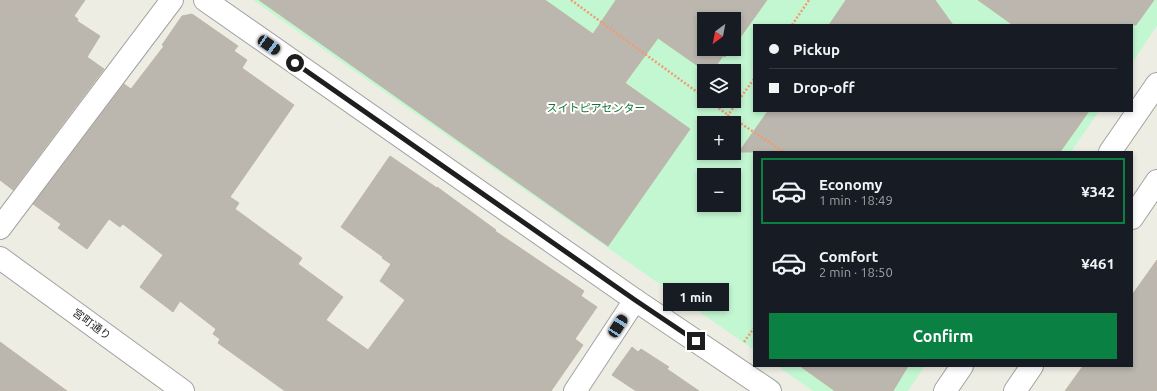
<!DOCTYPE html>
<meta charset="utf-8">
<style>
body{margin:0;font-family:Ubuntu,"Noto Sans JP",sans-serif;background:#242831;color:#f1f3f6;height:100vh;display:flex;flex-direction:column;font-size:15px;white-space:nowrap}
*{box-sizing:border-box;margin:0}
p{font-size:13px;color:#9ea1a6}
.icon{flex:none;width:22px;height:22px;fill:none;stroke:currentColor;stroke-width:2;stroke-linecap:round;stroke-linejoin:round}
.map{position:relative;flex:1;overflow:hidden}
.panel{position:absolute;left:753px;top:151px;width:380px;height:216px;display:flex;flex-direction:column;background:#171b24;border-radius:0px;box-shadow:0 2px 6px #0003}
.panel>*{flex:none}
.banner{position:absolute;left:753px;top:24px;width:380px;height:88px;border-radius:0px;box-shadow:0 2px 6px #0003;display:grid;align-content:center;height:88px;padding:0 16px;background:#171b24}
.needle{width:26px;rotate:212deg}
.controls{position:absolute;left:697px;top:12px;display:grid;gap:8px}
.controls a{display:grid;place-items:center;width:44px;height:44px;border-radius:0px;background:#171b24;box-shadow:0 2px 6px #0003;font-size:20px}
.end{position:absolute;width:18px;height:18px;margin:-9px;border:5px solid #1e1e1e;background:#fff;box-shadow:0 0 0 2px #fff}
.from{border-radius:50%}
.bubble{position:absolute;height:28px;border-radius:0px;background:#171b24;box-shadow:0 2px 6px #0003;font-size:13px;font-weight:700;line-height:28px;text-align:center}
.car{position:absolute;width:12px;height:24px;margin:-12px -6px;border-radius:5px;box-shadow:0 0 3px 1px #0007;background:linear-gradient(#222 24%,#8ab4d8 0 40%,#222 0 76%,#8ab4d8 0 86%,#222 0)}
.banner b{display:flex;align-items:center;gap:14px;height:38px;font-size:15px}
.banner b+b{border-top:1px solid #363941}
.banner i{width:10px;height:10px;background:#f1f3f6}
ul{padding:7px 0 0;list-style:none}
li{display:flex;align-items:center;gap:12px;height:66px;margin:0 8px 6px;padding:0 8px;border:2px solid transparent;border-radius:0px}
li div{flex:1}
li b{display:block;font-size:15px}
li em{font-style:normal;font-weight:700}
li.selected{border-color:#0b8043}
li>.icon{width:36px;height:36px;stroke-width:1.5}
.button{display:flex;gap:8px;margin-top:auto;padding:8px 16px}
.button a{flex:1;height:46px;border-radius:0px;background:#0b8043;color:#fff;font-size:16px;font-weight:700;line-height:46px;text-align:center}
.map>svg:first-child{display:block}
.park{fill:#c3f7d2;fill-rule:evenodd}
.building{fill:#bbb6ae;stroke:#bfb7a7}
.lines{fill:none;stroke-linecap:round;stroke-linejoin:round}
.minor-casing{stroke:#a2a2a2;stroke-width:24}
.path{stroke:#f39a70;stroke-width:2.5;stroke-dasharray:2 2;stroke-linecap:butt}
.minor{stroke:#fff;stroke-width:22}
.route{stroke:#1e1e1e;stroke-width:5}
.labels{text-anchor:middle;stroke-width:4;stroke-linejoin:round;paint-order:stroke}
.park-label{font-size:11px;fill:#11772f;stroke:#fff}
.street-label{font-size:11px;fill:#1e1e1e;stroke:#fff}
</style>
<div class="map">
<svg width="1157" height="391" viewBox="0 0 1157 391">
<rect width="100%" height="100%" fill="#eeede4"/>
<g class="park">
<path d="M253,0h904v26l-25,37v-38h-378v86h345l-28,41h-317v198zM704,19h30v30h-30zM704,71h30v30h-30zM704,123h30v30h-30zM704,175h30v30h-30z"/>
<path d="M777,366h148l-17,25h-95z"/>
</g>
<g class="building">
<path d="M0,0h85l-11,16 4,3 -1,2 23,15 -13,21 17,12 -91,121 -13,-10z"/>
<path d="M259,0h286l48,34 23,-34h151l-33,46v-27h-30v30h28l-7,8 -2,-1 -11,15h-7l-47,-33 -33,45 65,46 -82,117z"/>
<path d="M846,0h89l18,25h-124z"/>
<path d="M978,0h176l-18,25h-123z"/>
<path d="M192,14l46,32 -4,5 13,9 -5,8 52,37 -64,92 9,6 -4,6 67,49 -4,6 45,33 -17,23 42,30 37,-50 -25,-19 11,-17 -9,-6 1,-1 -42,-30 49,-71 47,32v-1l59,43 -1,1 89,60 -3,5 16,11 -22,32 8,6 -32,46h-266l-67,-48 2,-4 -7,-5 3,-5 -36,-28 -7,11 -33,-25 23,-32 -40,-31 -3,3 -11,-8 -22,30 -29,-21 3,-4 -28,-20 91,-120 7,5 33,-43 -2,-1 20,-29z"/>
<path d="M768,111h321l-29,41h-321z"/>
<path d="M1157,260v131h-92l18,-25h49v-71z"/>
<path d="M0,342l67,49h-67z"/>
<path d="M632,347l6,5 3,-3 28,18 -2,2 32,22h-63l-24,-16z"/>
<path d="M800,366h108l-15,25h-58z"/>
</g>
<g class="lines">
<g class="minor-casing">
<g id="minor">
<path d="M205,0l430,300 135,91"/>
<path d="M1110,152l47,-68"/>
<path d="M1132,218l25,-37"/>
<path d="M0,228l172,-228"/>
<path d="M0,258l183,133"/>
<path d="M575,391l60,-91"/>
<path d="M945,391l17,-25"/>
<path d="M1015,391l17,-25"/>
</g>
</g>
<g class="path">
<path d="M571,0l133,97"/>
<path d="M792,25l17,-25"/>
<path d="M754,79l-26,36 56,37"/>
<path d="M709,101l19,14"/>
<path d="M744,342l10,-14"/>
</g>
<use href="#minor" class="minor"/>
</g>
<g class="lines">
<path class="route" d="M295,63l340,237 61,41"/>
</g>
<g class="labels">
<g class="park-label">
<text x="596" y="112">スイトピアセンター</text>
</g>
<g class="street-label">
<text transform="translate(92 324) rotate(36)" y="4">宮町通り</text>
</g>
</g>
</svg>
<div class="controls">
<a><svg class="needle" viewBox="-14 -14 28 28"><path d="M0-13l5 13h-10z" fill="#e53935"/><path d="M0 13l5-13h-10z" fill="#9ea1a6"/></svg></a>
<a><svg class="icon" aria-label="layers" viewBox="0 0 24 24"><path d="M12 4l9 5-9 5-9-5zM3 14l9 5 9-5"/></svg></a>
<a>+</a>
<a>−</a>
</div>
<i class="end from" style="left:295px;top:63px"></i>
<i class="end" style="left:696px;top:341px"></i>
<div class="bubble" style="left:663px;top:283px;width:66px">1 min</div>
<i class="car" style="left:269px;top:45px;rotate:125deg"></i>
<i class="car" style="left:618px;top:326px;rotate:33deg"></i>
<div class="banner">
<b><i class="from"></i>Pickup</b>
<b><i></i>Drop-off</b>
</div>
<section class="panel">
<ul>
<li class="selected"><svg class="icon" aria-label="car" viewBox="0 0 24 24"><path d="M5 17H2v-5l4-1 3-4h7l3 4 3 1v5h-3M9 17h6M6 11h13"/><circle cx="7" cy="17" r="2"/><circle cx="17" cy="17" r="2"/></svg><div><b>Economy</b><p>1 min · 18:49</p></div><em>¥342</em></li>
<li><svg class="icon" aria-label="car" viewBox="0 0 24 24"><path d="M5 17H2v-5l4-1 3-4h7l3 4 3 1v5h-3M9 17h6M6 11h13"/><circle cx="7" cy="17" r="2"/><circle cx="17" cy="17" r="2"/></svg><div><b>Comfort</b><p>2 min · 18:50</p></div><em>¥461</em></li>
</ul>
<div class="button"><a>Confirm</a></div>
</section>
</div>
